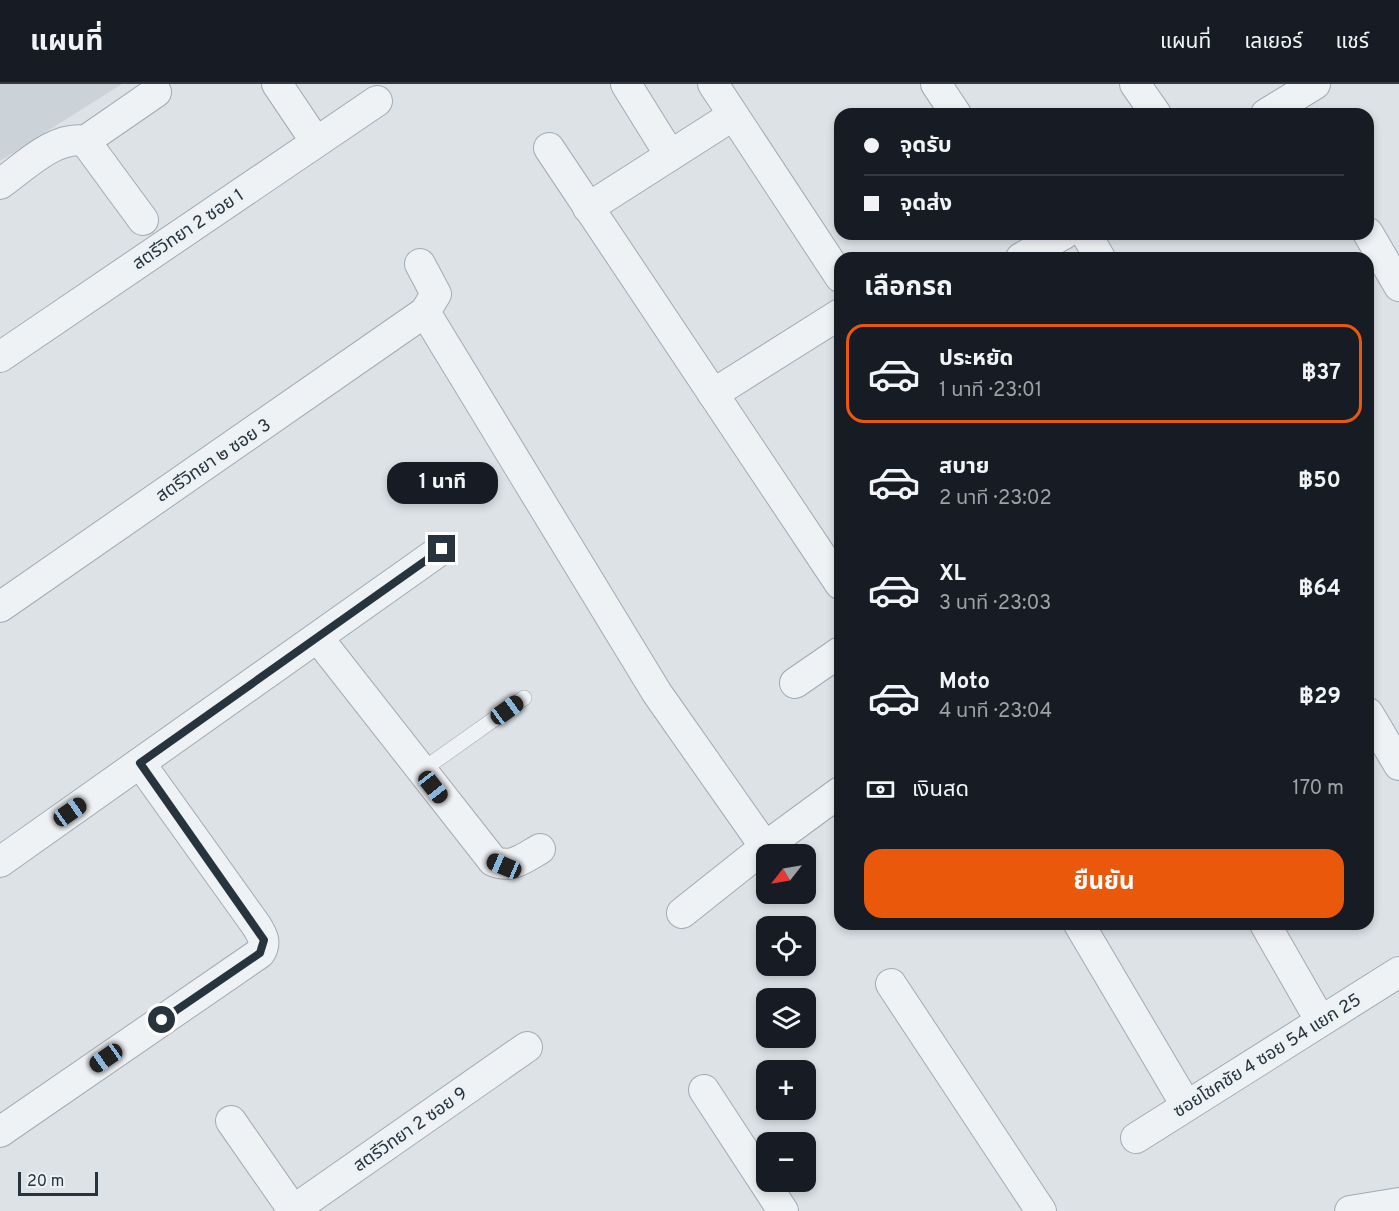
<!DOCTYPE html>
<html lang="th">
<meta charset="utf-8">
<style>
body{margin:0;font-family:Overpass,"Noto Sans Thai",sans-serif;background:#20242c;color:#f1f3f6;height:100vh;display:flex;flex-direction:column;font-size:22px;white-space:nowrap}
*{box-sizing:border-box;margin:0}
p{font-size:20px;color:#9ea1a6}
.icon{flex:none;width:33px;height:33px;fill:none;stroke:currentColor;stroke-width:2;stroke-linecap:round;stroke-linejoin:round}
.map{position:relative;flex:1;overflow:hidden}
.details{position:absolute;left:834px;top:168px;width:540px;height:678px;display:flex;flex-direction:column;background:#171b24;border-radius:18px;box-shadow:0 3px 9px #0003}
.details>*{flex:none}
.hud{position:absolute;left:834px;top:24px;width:540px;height:132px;border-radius:18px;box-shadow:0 3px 9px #0003;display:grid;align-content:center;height:132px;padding:0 30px;background:#171b24}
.needle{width:39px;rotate:239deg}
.tools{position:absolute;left:756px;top:760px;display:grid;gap:12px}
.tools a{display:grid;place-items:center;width:60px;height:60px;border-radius:12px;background:#171b24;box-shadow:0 3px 9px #0003;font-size:30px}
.scale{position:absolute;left:18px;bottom:15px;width:80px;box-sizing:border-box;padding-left:6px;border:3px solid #27333d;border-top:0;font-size:16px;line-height:21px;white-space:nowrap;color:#27333d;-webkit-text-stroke:4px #ecf1f4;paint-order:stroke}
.end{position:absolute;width:27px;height:27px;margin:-14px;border:8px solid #27333d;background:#fff;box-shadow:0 0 0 3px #fff}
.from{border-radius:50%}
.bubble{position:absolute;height:42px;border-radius:18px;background:#171b24;box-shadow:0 3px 9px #0003;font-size:20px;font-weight:700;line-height:42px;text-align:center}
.car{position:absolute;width:18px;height:36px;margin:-18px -9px;border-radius:8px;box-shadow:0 0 4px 2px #0007;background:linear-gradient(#222 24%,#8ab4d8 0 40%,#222 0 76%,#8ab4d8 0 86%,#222 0)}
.hud b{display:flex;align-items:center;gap:21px;height:57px;font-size:22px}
.hud b+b{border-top:2px solid #363941}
.hud i{width:15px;height:15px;background:#f1f3f6}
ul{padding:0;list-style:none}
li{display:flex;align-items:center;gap:18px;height:99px;margin:0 12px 9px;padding:0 18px;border:3px solid transparent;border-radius:18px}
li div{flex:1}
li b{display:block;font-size:22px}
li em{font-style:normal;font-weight:700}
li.current{border-color:#ea580c}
li>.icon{width:54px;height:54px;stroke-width:1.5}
h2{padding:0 30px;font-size:27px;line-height:72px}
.pay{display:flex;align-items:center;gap:15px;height:66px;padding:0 30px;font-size:22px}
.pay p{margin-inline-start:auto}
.button{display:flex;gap:12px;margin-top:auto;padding:12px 30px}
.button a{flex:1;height:69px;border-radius:18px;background:#ea580c;color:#fff;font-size:24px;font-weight:700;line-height:69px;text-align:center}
header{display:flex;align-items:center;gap:36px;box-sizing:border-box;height:84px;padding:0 30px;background:#171b24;border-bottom:2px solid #363941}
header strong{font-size:28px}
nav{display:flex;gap:33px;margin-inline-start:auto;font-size:21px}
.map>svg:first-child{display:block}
.built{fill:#cbd2d8}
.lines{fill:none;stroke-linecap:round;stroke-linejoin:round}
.service-casing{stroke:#a3aab1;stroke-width:16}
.minor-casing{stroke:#a3aab1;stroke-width:32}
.service{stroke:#eff2f5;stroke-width:15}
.minor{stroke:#eff2f5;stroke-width:30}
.route{stroke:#27333d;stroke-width:8}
.labels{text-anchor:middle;stroke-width:6;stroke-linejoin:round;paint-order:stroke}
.street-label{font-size:18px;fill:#27333d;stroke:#ecf1f4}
</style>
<header>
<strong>แผนที่</strong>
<nav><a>แผนที่</a><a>เลเยอร์</a><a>แชร์</a></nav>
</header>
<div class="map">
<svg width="1399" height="1127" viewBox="0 0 1399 1127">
<rect width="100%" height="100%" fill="#dde2e7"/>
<path class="built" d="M0,0h122l-122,77z"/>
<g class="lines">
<g class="service-casing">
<path id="service" d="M421,687l103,-73"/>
</g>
<g class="minor-casing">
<g id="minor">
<path d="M277,0l39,58"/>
<path d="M626,0l44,71"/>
<path d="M713,0l127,193"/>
<path d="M936,0l20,30"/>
<path d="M1135,0l21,30"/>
<path d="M1266,30l49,-30"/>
<path d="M85,57l58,79"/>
<path d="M549,64l291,436"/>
<path d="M0,100c23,-16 55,-49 85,-43l71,-49"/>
<path d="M588,124l144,-92"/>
<path d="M1368,149l31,53"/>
<path d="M1086,150l14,24"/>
<path d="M1021,174l43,-24"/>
<path d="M425,228l232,381 108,154"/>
<path d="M0,273l377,-256"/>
<path d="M713,310l127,-80"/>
<path d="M0,523l425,-295 11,-18 -16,-30"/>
<path d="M318,554l175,223c19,8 31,-3 47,-12"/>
<path d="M795,599l45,-31"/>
<path d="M1368,629l31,52"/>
<path d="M0,778l442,-313"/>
<path d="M682,829l83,-66 75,-55"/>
<path d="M1079,840l107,181"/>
<path d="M1265,840l55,96"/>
<path d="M891,900l150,227"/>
<path d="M704,1006l79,121"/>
<path d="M231,1037l62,89"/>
<path d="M0,1048l260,-179c7,-11 2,-18 -4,-28l-116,-162"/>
<path d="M1136,1054l263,-166"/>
<path d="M292,1127l235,-164"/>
<path d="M1350,1127l49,-8"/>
</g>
</g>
<use href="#service" class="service"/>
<use href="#minor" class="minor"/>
</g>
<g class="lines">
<path class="route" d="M162,936l98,-67 4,-13 -124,-177 302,-214"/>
</g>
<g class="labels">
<g class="street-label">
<text transform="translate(188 145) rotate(-34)" y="6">สตรีวิทยา 2 ซอย 1</text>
<text transform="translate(213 376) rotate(-34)" y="6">สตรีวิทยา ๒ ซอย 3</text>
<text transform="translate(1267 971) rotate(-32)" y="6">ซอยโชคชัย 4 ซอย 54 แยก 25</text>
<text transform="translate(410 1045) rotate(-35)" y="6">สตรีวิทยา 2 ซอย 9</text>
</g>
</g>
</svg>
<div class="tools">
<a><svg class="needle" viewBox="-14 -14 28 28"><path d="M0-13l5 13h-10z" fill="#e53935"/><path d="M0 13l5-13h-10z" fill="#9ea1a6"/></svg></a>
<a><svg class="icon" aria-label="locate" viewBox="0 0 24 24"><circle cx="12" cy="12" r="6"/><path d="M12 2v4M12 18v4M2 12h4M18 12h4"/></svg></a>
<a><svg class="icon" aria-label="layers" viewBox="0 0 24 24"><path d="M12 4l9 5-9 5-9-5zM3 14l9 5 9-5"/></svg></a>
<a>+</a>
<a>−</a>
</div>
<div class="scale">20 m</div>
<i class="end from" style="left:162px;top:936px"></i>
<i class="end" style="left:442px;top:465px"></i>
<div class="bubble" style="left:387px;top:378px;width:111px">1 นาที</div>
<i class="car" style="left:507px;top:626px;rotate:54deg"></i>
<i class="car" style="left:433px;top:703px;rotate:142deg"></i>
<i class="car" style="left:70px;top:728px;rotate:55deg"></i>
<i class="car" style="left:504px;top:782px;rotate:293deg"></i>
<i class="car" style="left:106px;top:974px;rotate:235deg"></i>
<div class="hud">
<b><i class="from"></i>จุดรับ</b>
<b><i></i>จุดส่ง</b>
</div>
<section class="details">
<h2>เลือกรถ</h2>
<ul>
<li class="current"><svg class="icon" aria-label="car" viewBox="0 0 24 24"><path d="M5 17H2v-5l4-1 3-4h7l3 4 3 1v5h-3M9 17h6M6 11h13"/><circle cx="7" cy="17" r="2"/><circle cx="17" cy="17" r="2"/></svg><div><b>ประหยัด</b><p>1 นาที · 23:01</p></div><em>฿37</em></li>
<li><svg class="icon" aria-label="car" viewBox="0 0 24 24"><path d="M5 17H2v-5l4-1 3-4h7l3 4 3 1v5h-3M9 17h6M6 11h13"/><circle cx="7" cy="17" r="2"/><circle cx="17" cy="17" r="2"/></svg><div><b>สบาย</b><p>2 นาที · 23:02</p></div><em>฿50</em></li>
<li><svg class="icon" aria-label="car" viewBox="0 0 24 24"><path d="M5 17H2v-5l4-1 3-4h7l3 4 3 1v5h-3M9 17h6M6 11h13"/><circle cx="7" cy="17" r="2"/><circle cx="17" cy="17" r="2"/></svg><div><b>XL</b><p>3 นาที · 23:03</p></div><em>฿64</em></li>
<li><svg class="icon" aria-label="car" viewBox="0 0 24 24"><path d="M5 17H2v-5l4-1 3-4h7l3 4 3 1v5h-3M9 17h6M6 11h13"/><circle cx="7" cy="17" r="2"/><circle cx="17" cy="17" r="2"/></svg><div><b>Moto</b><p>4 นาที · 23:04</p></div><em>฿29</em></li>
</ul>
<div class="pay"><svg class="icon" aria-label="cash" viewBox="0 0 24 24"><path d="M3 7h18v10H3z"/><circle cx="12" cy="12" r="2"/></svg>เงินสด<p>170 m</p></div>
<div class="button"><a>ยืนยัน</a></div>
</section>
</div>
